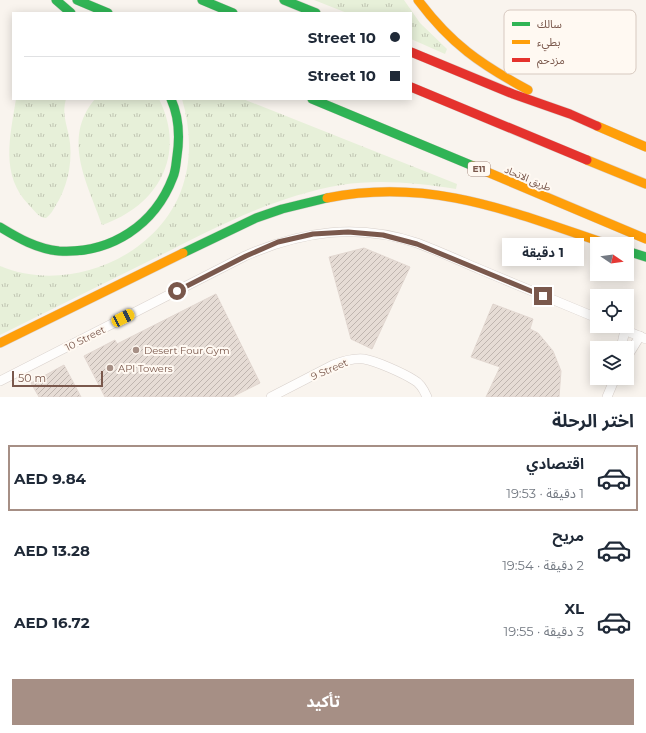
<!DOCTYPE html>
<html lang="ar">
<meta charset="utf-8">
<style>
body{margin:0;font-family:Montserrat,"Noto Sans Arabic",sans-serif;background:#f2f2f3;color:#1f2937;direction:rtl;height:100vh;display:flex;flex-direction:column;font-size:15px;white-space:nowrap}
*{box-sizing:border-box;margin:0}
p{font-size:13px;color:#747a83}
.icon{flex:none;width:22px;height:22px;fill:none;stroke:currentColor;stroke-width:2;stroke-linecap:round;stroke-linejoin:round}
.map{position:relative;height:397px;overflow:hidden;direction:ltr}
.details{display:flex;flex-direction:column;background:#fff;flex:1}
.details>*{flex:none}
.banner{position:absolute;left:12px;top:12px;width:400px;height:88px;border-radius:0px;box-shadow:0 2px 10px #0003;direction:rtl;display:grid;align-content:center;height:88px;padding:0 12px;background:#fff}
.needle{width:26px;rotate:103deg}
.tools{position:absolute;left:590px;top:237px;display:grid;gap:8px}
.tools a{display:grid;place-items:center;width:44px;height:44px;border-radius:0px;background:#fff;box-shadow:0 2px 10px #0003;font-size:20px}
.scale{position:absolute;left:12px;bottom:10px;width:91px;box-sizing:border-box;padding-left:4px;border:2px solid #7a584c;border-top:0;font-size:11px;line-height:14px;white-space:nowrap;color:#7a584c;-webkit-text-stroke:3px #fff9f2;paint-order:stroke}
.end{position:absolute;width:18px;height:18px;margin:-9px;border:5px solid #7a584c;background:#fff;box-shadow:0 0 0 2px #fff}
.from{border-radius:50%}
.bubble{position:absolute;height:28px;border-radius:0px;background:#fff;box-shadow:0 2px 10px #0003;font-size:13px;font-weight:700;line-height:28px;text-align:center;direction:rtl}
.car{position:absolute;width:12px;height:24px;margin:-12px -6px;border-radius:5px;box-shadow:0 0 3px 1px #0007;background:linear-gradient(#f5c518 24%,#345 0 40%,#f5c518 0 76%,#345 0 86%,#f5c518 0)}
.banner b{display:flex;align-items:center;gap:14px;height:38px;font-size:15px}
.banner b+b{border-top:1px solid #e0e1e3}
.banner i{width:10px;height:10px;background:#1f2937}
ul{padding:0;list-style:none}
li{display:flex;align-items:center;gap:12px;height:66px;margin:0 8px 6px;padding:0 4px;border:2px solid transparent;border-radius:0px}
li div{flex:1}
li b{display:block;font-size:15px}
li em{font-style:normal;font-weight:700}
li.on{border-color:#a68f85}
li>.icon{width:36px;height:36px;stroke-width:1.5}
h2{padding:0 12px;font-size:18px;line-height:48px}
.button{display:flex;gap:8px;margin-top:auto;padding:8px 12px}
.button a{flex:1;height:46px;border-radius:0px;background:#a68f85;color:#fff;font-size:16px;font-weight:700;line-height:46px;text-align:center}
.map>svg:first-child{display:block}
.grass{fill:url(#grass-tufts)}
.building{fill:url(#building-hatch);stroke:#e2d7d0}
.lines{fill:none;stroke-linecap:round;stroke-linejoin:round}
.street-casing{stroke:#d8d0cb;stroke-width:10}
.fast-casing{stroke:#dad0cb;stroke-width:10}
.slow-casing{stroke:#dad0cb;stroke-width:10}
.jam-casing{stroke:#dad0cb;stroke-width:10}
.street{stroke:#fefdfc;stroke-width:9}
.fast{stroke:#30b455;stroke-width:9}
.slow{stroke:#ff9f0a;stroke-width:9}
.jam{stroke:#e5322d;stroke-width:9}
.route{stroke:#7a584c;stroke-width:5}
.poi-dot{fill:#a68f85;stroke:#fff9f2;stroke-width:1.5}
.labels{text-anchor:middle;stroke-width:4;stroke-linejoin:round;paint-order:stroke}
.shield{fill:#fff9f2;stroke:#a2887e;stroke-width:1}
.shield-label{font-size:9px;font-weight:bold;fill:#7a584c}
.street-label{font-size:10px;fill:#7a584c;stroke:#fff9f2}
.poi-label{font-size:10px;fill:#7a584c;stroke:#fff9f2;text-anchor:start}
.key{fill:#fff9f2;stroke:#d7c9c0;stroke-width:1}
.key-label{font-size:11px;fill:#7a584c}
</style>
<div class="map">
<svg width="646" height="397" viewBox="0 0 646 397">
<defs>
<pattern id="grass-tufts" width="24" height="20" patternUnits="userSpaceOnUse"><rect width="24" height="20" fill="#e7f0d9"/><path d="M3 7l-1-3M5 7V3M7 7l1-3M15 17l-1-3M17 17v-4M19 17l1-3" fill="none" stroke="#c0c5b2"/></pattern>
<pattern id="building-hatch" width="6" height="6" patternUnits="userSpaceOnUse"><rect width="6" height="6" fill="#e6dcd5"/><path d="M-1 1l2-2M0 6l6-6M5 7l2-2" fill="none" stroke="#bfb5af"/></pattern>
</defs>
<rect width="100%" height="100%" fill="#f9f4ee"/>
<g class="grass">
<path d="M314,0h90l16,23 27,26 -2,5 -34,-15v-26h-64z"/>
<path d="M16,99h50c-4,13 0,24 3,37 4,22 0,45 -10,64 -4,6 -7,14 -13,18 -7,0 -12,-8 -17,-13 -29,-30 -19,-68 -13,-106z"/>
<path d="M95,99h64c28,56 -1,107 -57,126 -14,-41 -41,-86 -7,-126z"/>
<path d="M182,99h61l214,85 -1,5c-38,-6 -77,-10 -115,-4 -65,11 -123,41 -182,71 -53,26 -106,53 -159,79v-69c66,28 155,-7 181,-75 11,-30 10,-61 1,-92z"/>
</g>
<g class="building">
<path d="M364,248l46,19 -38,82 -21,-10 -22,-82z"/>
<path d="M216,294l44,89 -28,14h-127l-21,-41 31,-16 2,4z"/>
<path d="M493,304l40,15 -3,10 8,4 15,18 8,20 -2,26h-73l14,-30 -29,-10z"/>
<path d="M64,365l17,32h-42l-8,-14z"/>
</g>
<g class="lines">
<g class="street-casing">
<g id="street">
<path d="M615,326l31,13"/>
<path d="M621,348l4,-18"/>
<path d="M627,357l13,-21"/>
<path d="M0,381l245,-125c57,-25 113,-33 172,-13 21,8 41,17 62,26 39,16 79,33 118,49"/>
<path d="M271,397l62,-32c10,-4 20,-7 31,-6 12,2 39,14 50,21 6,3 10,10 13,17"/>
<path d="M607,397l8,-19"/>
</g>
</g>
<g class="fast-casing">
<g id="fast">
<path d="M56,0l15,13"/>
<path d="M77,0l31,13"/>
<path d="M202,0l31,13"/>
<path d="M284,0l32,13"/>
<path d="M312,99l161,67"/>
<path d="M0,227c18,11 37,22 59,24 52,3 96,-26 114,-74 3,-7 3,-15 4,-21 3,-20 2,-39 -6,-57"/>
<path d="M627,251l19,6"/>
<path d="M183,253l73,-35 26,-9 45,-11"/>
</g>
</g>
<g class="slow-casing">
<g id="slow">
<path d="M418,0c33,44 62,64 110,90"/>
<path d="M597,126l49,21"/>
<path d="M587,160l59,24"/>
<path d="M473,166l173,73"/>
<path d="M327,198c103,-21 185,14 280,46"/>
<path d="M0,343l183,-90"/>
</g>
</g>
<g class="jam-casing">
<g id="jam">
<path d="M411,52l102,42 57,20 27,12"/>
<path d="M411,87l176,73"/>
</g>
</g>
<use href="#street" class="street"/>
<use href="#fast" class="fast"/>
<use href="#slow" class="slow"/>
<use href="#jam" class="jam"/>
</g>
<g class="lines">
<path class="route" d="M177,291l69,-35 32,-14 35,-8 35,-2 35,3 34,9 126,52"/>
</g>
<g class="poi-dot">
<circle cx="136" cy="350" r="4"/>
<circle cx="110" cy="368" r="4"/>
</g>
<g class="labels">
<rect class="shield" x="468" y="162" width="22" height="14" rx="3"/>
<g class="shield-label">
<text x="479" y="172">E11</text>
</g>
<g class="street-label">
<text transform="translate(528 178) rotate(23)" y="4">طريق الاتحاد</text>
<text transform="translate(85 338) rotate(-27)" y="4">10 Street</text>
<text transform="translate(329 369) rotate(-23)" y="4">9 Street</text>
</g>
<g class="poi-label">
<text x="144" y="354">Desert Four Gym</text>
<text x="118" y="372">API Towers</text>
</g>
</g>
<rect x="504" y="10" width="132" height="64" rx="6" class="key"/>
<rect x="512" y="22" width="18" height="4" fill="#30b455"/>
<rect x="512" y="40" width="18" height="4" fill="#ff9f0a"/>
<rect x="512" y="58" width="18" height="4" fill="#e5322d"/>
<g class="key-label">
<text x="537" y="28">سالك</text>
<text x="537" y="46">بطيء</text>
<text x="537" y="64">مزدحم</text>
</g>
</svg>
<div class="tools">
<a><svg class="needle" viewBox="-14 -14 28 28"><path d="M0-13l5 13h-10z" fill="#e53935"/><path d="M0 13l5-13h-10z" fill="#747a83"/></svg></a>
<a><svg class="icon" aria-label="locate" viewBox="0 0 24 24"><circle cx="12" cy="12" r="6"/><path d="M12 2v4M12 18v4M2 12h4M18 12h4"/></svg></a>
<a><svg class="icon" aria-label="layers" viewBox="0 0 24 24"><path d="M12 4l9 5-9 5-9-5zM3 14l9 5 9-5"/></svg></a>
</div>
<div class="scale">50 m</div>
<i class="end from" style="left:177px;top:291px"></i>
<i class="end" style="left:543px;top:296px"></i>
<div class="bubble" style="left:502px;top:238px;width:82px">1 دقيقة</div>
<i class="car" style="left:123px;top:318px;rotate:63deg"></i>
<div class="banner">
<b><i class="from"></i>10 Street</b>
<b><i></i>10 Street</b>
</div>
</div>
<section class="details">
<h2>اختر الرحلة</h2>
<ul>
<li class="on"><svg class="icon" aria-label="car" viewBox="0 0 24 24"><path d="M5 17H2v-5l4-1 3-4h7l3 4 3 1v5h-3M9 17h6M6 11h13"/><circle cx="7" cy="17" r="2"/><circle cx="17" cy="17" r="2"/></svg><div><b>اقتصادي</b><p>1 دقيقة · 19:53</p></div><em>AED 9.84</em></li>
<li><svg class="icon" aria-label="car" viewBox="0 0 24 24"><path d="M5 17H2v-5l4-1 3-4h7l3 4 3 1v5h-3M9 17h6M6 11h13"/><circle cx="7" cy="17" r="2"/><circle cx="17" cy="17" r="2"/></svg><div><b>مريح</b><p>2 دقيقة · 19:54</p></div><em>AED 13.28</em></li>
<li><svg class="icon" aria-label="car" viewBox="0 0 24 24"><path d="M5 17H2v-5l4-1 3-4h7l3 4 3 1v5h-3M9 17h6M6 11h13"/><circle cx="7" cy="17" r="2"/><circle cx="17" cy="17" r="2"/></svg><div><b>XL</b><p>3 دقيقة · 19:55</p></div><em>AED 16.72</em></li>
</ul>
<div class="button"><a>تأكيد</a></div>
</section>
